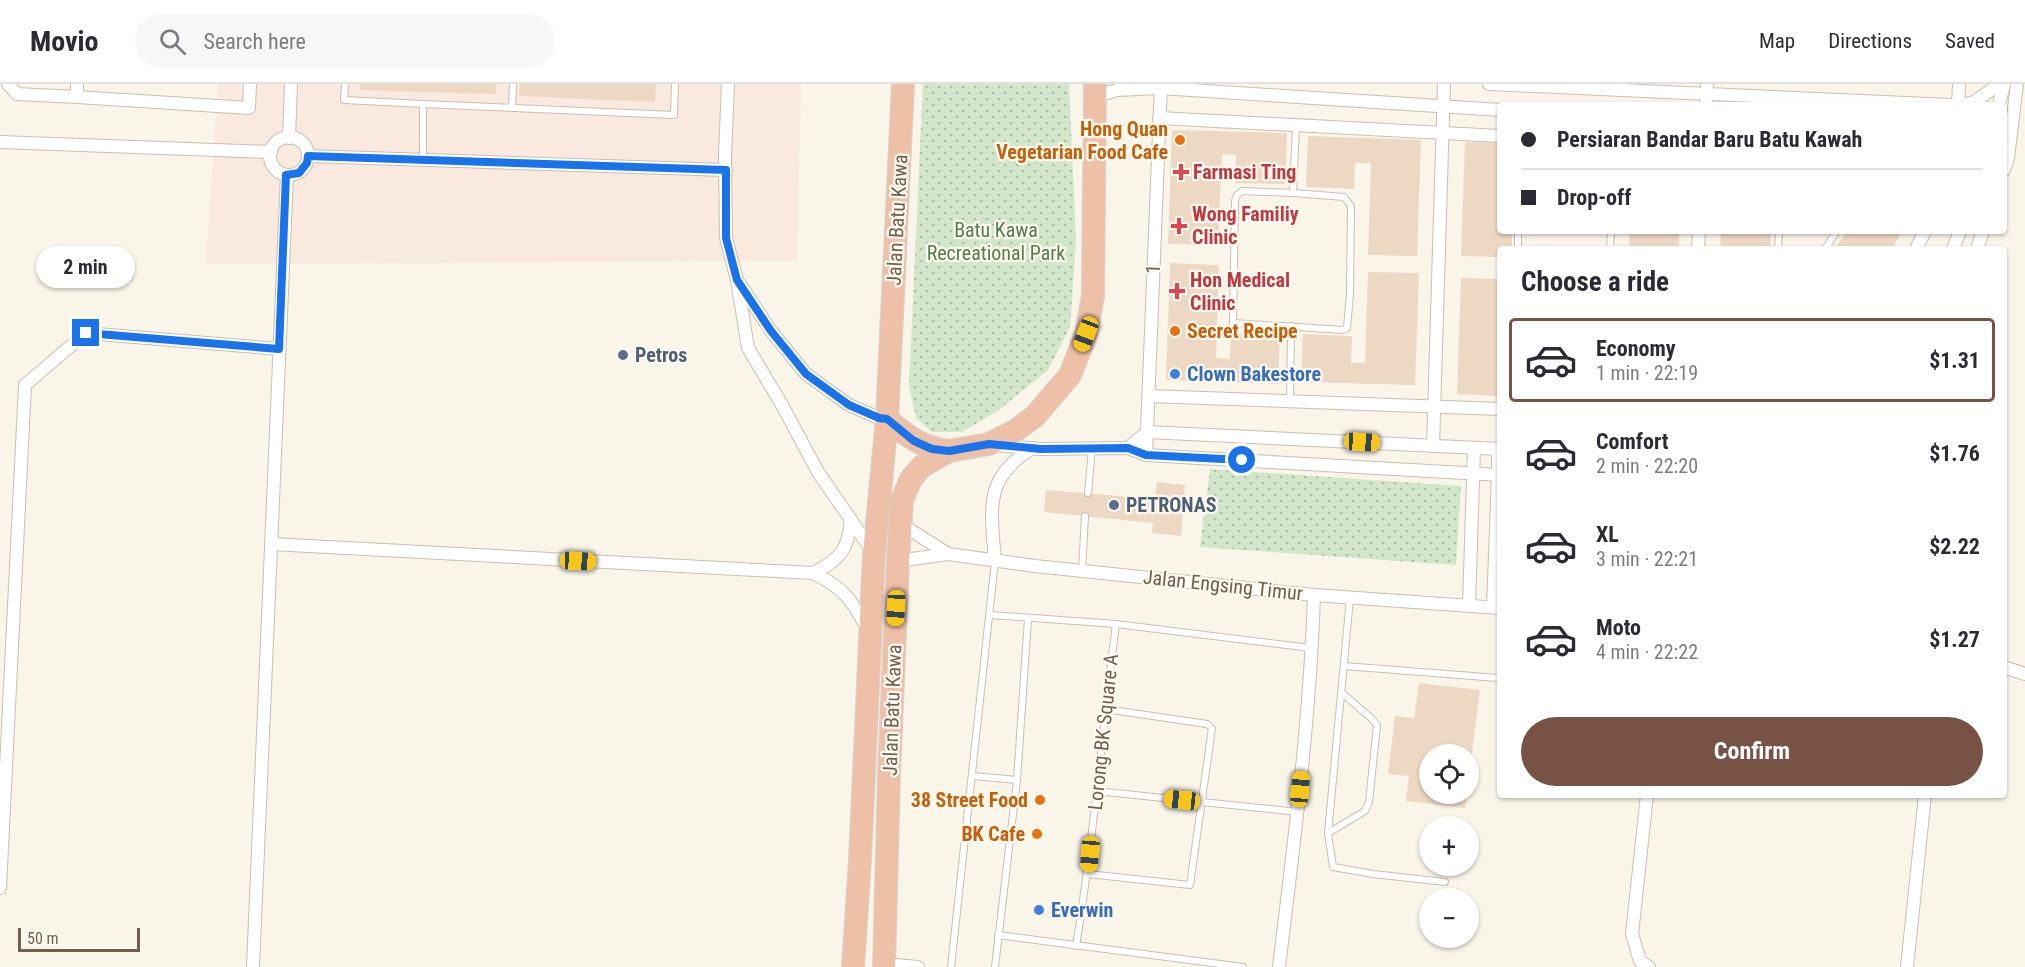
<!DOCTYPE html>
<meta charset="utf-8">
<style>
body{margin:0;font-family:"Roboto Condensed",sans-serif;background:#f7f7f7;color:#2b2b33;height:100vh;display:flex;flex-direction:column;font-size:22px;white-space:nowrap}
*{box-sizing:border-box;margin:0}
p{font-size:20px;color:#7c7c81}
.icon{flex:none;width:33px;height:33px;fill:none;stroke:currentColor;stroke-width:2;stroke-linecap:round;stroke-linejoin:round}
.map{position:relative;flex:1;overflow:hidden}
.drawer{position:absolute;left:1497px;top:162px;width:510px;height:552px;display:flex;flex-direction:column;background:#fff;border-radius:6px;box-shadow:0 2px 4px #0004}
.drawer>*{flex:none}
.banner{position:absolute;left:1497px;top:18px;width:510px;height:132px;border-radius:6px;box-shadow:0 2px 4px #0004;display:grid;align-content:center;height:132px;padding:0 24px;background:#fff}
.tools{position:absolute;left:1419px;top:660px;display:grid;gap:12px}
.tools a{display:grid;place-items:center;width:60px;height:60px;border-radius:50%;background:#fff;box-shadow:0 2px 4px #0004;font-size:30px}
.scale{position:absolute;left:18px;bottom:15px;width:122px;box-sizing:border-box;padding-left:6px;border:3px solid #725f4f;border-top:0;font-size:16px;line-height:21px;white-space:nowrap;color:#725f4f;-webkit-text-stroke:4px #fdf9ef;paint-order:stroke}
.end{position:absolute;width:27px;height:27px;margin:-14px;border:8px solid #1a73e8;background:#fff;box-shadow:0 0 0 3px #fff}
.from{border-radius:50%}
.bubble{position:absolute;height:42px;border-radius:21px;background:#fff;box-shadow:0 2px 4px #0004;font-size:20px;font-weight:700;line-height:42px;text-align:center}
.car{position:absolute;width:18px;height:36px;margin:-18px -9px;border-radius:8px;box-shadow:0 0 4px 2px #0007;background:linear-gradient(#f5c518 24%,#345 0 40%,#f5c518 0 76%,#345 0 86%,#f5c518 0)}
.banner b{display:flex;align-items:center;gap:21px;height:57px;font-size:22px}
.banner b+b{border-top:2px solid #e1e1e2}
.banner i{width:15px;height:15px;background:#2b2b33}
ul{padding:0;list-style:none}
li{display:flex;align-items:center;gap:18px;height:84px;margin:0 12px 9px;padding:0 12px;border:3px solid transparent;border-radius:6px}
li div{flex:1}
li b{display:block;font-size:22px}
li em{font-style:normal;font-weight:700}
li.selected{border-color:#785345}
li>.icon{width:54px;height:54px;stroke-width:1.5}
h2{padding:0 24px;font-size:27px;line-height:72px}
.cta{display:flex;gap:12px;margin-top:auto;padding:12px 24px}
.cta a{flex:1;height:69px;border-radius:36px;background:#785345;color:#fff;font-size:24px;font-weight:700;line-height:69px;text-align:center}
header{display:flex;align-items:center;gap:36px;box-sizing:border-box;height:84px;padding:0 30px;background:#fff;border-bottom:2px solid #e1e1e2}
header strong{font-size:28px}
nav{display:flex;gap:33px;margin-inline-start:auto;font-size:21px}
.search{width:420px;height:54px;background:#f7f7f7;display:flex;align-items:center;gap:15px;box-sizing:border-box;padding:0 21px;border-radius:33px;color:#7c7c81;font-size:22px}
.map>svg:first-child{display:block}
.commercial{fill:#f9e9de}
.park{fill:url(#park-dots)}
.building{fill:#edd8c4}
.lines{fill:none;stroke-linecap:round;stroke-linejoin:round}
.lane-casing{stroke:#cbbeb0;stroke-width:8}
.street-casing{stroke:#cbbeb0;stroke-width:14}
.highway-casing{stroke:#d8d2ce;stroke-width:24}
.lane{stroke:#fff;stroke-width:6}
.street{stroke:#fff;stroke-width:12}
.highway{stroke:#edc0a7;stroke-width:22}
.route{stroke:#1a73e8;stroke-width:8}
.food-dot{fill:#e8710a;stroke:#fdf9ef;stroke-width:2}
.health-dot{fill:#e0444e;stroke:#fdf9ef;stroke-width:2}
.service-dot{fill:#5c6f8a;stroke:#fdf9ef;stroke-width:2}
.shop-dot{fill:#3f7fe0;stroke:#fdf9ef;stroke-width:2}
.labels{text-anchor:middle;stroke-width:4.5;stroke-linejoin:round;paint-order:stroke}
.food-label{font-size:20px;font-weight:bold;fill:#c56008;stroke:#fdf9ef;text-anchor:end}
.health-label{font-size:20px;font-weight:bold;fill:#be3a42;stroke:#fdf9ef;text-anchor:start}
.street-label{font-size:20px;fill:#725f4f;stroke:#fdf9ef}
.park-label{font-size:20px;fill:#557c4c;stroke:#fdf9ef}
.service-label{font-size:20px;font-weight:bold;fill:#4e5e75;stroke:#fdf9ef;text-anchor:start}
.shop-label{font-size:20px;font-weight:bold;fill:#366cbe;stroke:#fdf9ef;text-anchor:start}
</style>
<header>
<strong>Movio</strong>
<div class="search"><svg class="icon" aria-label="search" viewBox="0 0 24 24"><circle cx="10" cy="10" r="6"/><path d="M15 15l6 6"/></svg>Search here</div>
<nav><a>Map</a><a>Directions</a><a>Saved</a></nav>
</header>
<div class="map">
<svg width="2025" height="883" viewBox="0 0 2025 883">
<defs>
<pattern id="park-dots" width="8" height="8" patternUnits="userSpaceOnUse" patternTransform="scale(1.5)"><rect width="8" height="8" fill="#d2e7c9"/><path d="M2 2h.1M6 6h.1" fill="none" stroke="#afbea6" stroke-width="1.8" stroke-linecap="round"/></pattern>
</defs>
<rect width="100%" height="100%" fill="#faf5e9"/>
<path class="commercial" d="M218,0h583l-4,177 -591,3z"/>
<g class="park">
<path d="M923,0h146l7,157 -6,86 -22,43 -49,40 -37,22h-30l-16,-14 -7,-33z"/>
<path d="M1210,385l251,17 -5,79 -256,-18z"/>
</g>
<g class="building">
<path d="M360,0h136v10l-137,-4z"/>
<path d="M520,0h136l-1,18 -136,-6z"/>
<path d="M1172,46l115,3 -2,51 -50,-1 1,-28 -14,-1 -4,91 -50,-1z"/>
<path d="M1308,52l113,4 -4,116 -49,-1 3,-92h-16l-1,26 -48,-2z"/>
<path d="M1465,58l35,1v88h12v18h-12v8l-39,-1z"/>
<path d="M1630,147h49v18h-50z"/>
<path d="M1721,147h50l-1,18h-50z"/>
<path d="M1848,147h54l-10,18h-58z"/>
<path d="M1170,179l49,2 -3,93 14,1 1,-26 49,2 -2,49 -112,-4z"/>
<path d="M1368,188l51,1 -4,112 -114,-3 2,-48 49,2 -1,27h14z"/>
<path d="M1461,194l39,1v117l-43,-2z"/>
<path d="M1157,398l28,3 -4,51 -29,-3 1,-10 -109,-11 2,-22 109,9z"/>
<path d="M1419,599l61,7 -10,78 -2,-14h-38v40h37l-2,14 -59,-7 3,-25 -21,-2 7,-58 19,2z"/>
</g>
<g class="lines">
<g class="lane-casing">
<g id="lane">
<path d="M345,0l-1,16 79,4"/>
<path d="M512,24l1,-24"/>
<path d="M423,75v-55l251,11 1,-31"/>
<path d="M1242,107l51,2 51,4 7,9 -1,88 -3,34 -4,2 -110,-7 2,-122 2,-6z"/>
<path d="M1293,109l3,-68"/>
<path d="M1518,165v-18"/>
<path d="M1610,165l1,-18"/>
<path d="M1778,165l1,-18"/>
<path d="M1825,165l12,-18"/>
<path d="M1290,317l1,-75"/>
<path d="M1088,409l4,-44"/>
<path d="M1082,486l3,-54"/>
<path d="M1350,514l-22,235 5,34 40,7 72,8"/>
<path d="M990,531l126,9 195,24"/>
<path d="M1344,582l154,12"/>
<path d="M973,692l44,4"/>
<path d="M1096,707l202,21"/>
<path d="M1328,749l37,-22 4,-9 8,-77 -6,-7 -29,-25"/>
<path d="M1088,790l102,11 22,-157 -5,-4 -102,-15"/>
<path d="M998,851l245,32"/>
<path d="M1076,862c18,-107 26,-214 40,-322"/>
<path d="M951,883l44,-406"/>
<path d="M995,883l22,-187 11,-161"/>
</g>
</g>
<g class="street-casing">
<g id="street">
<path d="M8,0l9,10 60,3"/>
<path d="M77,0v13l172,11 1,-24"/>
<path d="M728,0l-3,71 1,83 11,42 11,68 34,57 36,67 55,80"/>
<path d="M1489,0l462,21"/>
<path d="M1095,13l22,-7 43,-2 340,22"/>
<path d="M1706,21l1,-21"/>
<path d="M1958,21l1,-21"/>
<path d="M1963,21l11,-3 26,-18"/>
<path d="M1999,21l5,-21"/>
<path d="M1159,34l341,18"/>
<circle cx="289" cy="72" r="19"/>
<path d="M289,54l2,-54"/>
<path d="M0,58l271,10"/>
<path d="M308,72l418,14"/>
<path d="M2004,86l4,-12 9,-74"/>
<path d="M1698,165l1,-18"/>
<path d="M1916,165l9,-18"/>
<path d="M1953,165l7,-18"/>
<path d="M1977,165l6,-18"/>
<path d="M740,200l31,47 35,43 43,31 30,13 8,1"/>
<path d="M1149,312l351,13"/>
<path d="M993,361l48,4 87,-1 18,7 354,20"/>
<path d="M1433,362l11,-362"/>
<path d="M1128,364l19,-16 353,17"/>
<path d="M1146,371l15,-371"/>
<path d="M901,440l47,30"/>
<path d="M271,460l542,29c31,15 38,26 54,55"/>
<path d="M898,477l50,-7 87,12 279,29 186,13"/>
<path d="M995,477c-4,-51 -12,-84 38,-113"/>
<path d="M813,489c27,-13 35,-23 38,-53"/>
<path d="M1469,521l5,-157"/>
<path d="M1493,523l5,-132v-26"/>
<path d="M2004,583l21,7"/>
<path d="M1647,711l-15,139 8,27 9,6"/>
<path d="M0,804l25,-503 61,-52 193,16"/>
<path d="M884,880l34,3"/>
<path d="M253,883l34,-792"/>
<path d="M1279,883c15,-124 31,-248 35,-372"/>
<path d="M1907,883l18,-172"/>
</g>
</g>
<g class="highway-casing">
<g id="highway">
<path d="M887,335c19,17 36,29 62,32"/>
<path d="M853,883l7,-107 14,-306 13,-135 16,-335"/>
<path d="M884,883l5,-193 9,-213 4,-61 9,-21 11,-13 27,-15 40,-7 26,-13 20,-15 35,-41 16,-41 7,-38 2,-212"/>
</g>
</g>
<use href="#lane" class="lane"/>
<use href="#street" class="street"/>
<use href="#highway" class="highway"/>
</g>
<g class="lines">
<path class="route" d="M86,249l193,16 7,-174 13,-2 8,-10 1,-7 418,14v68l11,42 34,51 35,43 43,31 30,13 8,1 27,22 18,8 17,2 40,-7 52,5 87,-1 18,7 96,5"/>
</g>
<g class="food-dot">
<circle cx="1180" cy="56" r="6"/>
<circle cx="1175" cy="247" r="6"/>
<circle cx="1040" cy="716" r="6"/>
<circle cx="1037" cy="750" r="6"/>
</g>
<g class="health-dot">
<path d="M1178 79h6v6h6v6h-6v6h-6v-6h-6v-6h6z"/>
<path d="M1176 133h6v6h6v6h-6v6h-6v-6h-6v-6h6z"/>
<path d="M1174 198h6v6h6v6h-6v6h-6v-6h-6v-6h6z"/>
</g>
<g class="service-dot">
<circle cx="623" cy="271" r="6"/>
<circle cx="1114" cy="421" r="6"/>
</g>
<g class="shop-dot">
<circle cx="1175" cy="290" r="6"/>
<circle cx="1039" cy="826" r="6"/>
</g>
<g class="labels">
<g class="food-label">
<text x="1168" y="52">Hong Quan<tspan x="1168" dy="23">Vegetarian Food Cafe</tspan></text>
<text x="1187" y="254" text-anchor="start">Secret Recipe</text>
<text x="1028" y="723">38 Street Food</text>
<text x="1025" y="757">BK Cafe</text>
</g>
<g class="health-label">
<text x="1193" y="95">Farmasi Ting</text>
<text x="1192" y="137">Wong Familiy<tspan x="1192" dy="23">Clinic</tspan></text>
<text x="1190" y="203">Hon Medical<tspan x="1190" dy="23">Clinic</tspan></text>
</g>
<g class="street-label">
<text transform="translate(897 136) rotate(-87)" y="7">Jalan Batu Kawa</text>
<text transform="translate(1153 185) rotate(-88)" y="7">1</text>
<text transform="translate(1223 501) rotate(6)" y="7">Jalan Engsing Timur</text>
<text transform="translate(892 626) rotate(-88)" y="7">Jalan Batu Kawa</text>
<text transform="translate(1103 648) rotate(-84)" y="7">Lorong BK Square A</text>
</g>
<g class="park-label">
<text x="996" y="153">Batu Kawa<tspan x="996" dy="23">Recreational Park</tspan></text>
</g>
<g class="service-label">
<text x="635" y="278">Petros</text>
<text x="1126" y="428">PETRONAS</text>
</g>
<g class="shop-label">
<text x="1187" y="297">Clown Bakestore</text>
<text x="1051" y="833">Everwin</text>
</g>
</g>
</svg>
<div class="tools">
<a><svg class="icon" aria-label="locate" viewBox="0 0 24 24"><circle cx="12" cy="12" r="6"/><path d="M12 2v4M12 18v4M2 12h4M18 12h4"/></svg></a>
<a>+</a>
<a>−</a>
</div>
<div class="scale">50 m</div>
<i class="end from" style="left:1242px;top:376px"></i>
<i class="end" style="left:86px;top:249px"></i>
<div class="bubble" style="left:36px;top:162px;width:99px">2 min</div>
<i class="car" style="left:1086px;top:250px;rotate:201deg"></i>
<i class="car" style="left:1362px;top:358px;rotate:93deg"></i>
<i class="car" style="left:578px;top:477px;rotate:93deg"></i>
<i class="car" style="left:896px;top:524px;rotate:183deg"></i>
<i class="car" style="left:1300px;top:705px;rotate:5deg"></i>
<i class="car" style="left:1182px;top:716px;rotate:276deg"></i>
<i class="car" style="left:1090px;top:770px;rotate:185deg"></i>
<div class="banner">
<b><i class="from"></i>Persiaran Bandar Baru Batu Kawah</b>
<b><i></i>Drop-off</b>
</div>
<section class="drawer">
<h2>Choose a ride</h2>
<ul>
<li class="selected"><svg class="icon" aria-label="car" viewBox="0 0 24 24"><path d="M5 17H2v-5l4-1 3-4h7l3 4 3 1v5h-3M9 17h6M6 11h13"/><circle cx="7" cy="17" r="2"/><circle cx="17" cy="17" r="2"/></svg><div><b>Economy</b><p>1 min · 22:19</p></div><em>$1.31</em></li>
<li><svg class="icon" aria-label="car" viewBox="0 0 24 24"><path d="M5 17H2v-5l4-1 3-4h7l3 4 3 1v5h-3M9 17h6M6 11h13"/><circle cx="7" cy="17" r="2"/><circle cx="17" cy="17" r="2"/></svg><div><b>Comfort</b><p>2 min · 22:20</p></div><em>$1.76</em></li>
<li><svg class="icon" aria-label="car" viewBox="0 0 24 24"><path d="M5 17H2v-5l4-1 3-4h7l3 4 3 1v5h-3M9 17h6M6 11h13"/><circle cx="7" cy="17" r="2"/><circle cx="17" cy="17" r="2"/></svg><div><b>XL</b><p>3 min · 22:21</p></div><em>$2.22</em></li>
<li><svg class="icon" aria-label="car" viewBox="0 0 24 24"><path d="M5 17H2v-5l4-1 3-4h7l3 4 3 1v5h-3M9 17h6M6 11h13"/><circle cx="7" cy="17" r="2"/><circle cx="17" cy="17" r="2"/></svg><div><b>Moto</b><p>4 min · 22:22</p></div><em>$1.27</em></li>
</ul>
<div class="cta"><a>Confirm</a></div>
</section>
</div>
